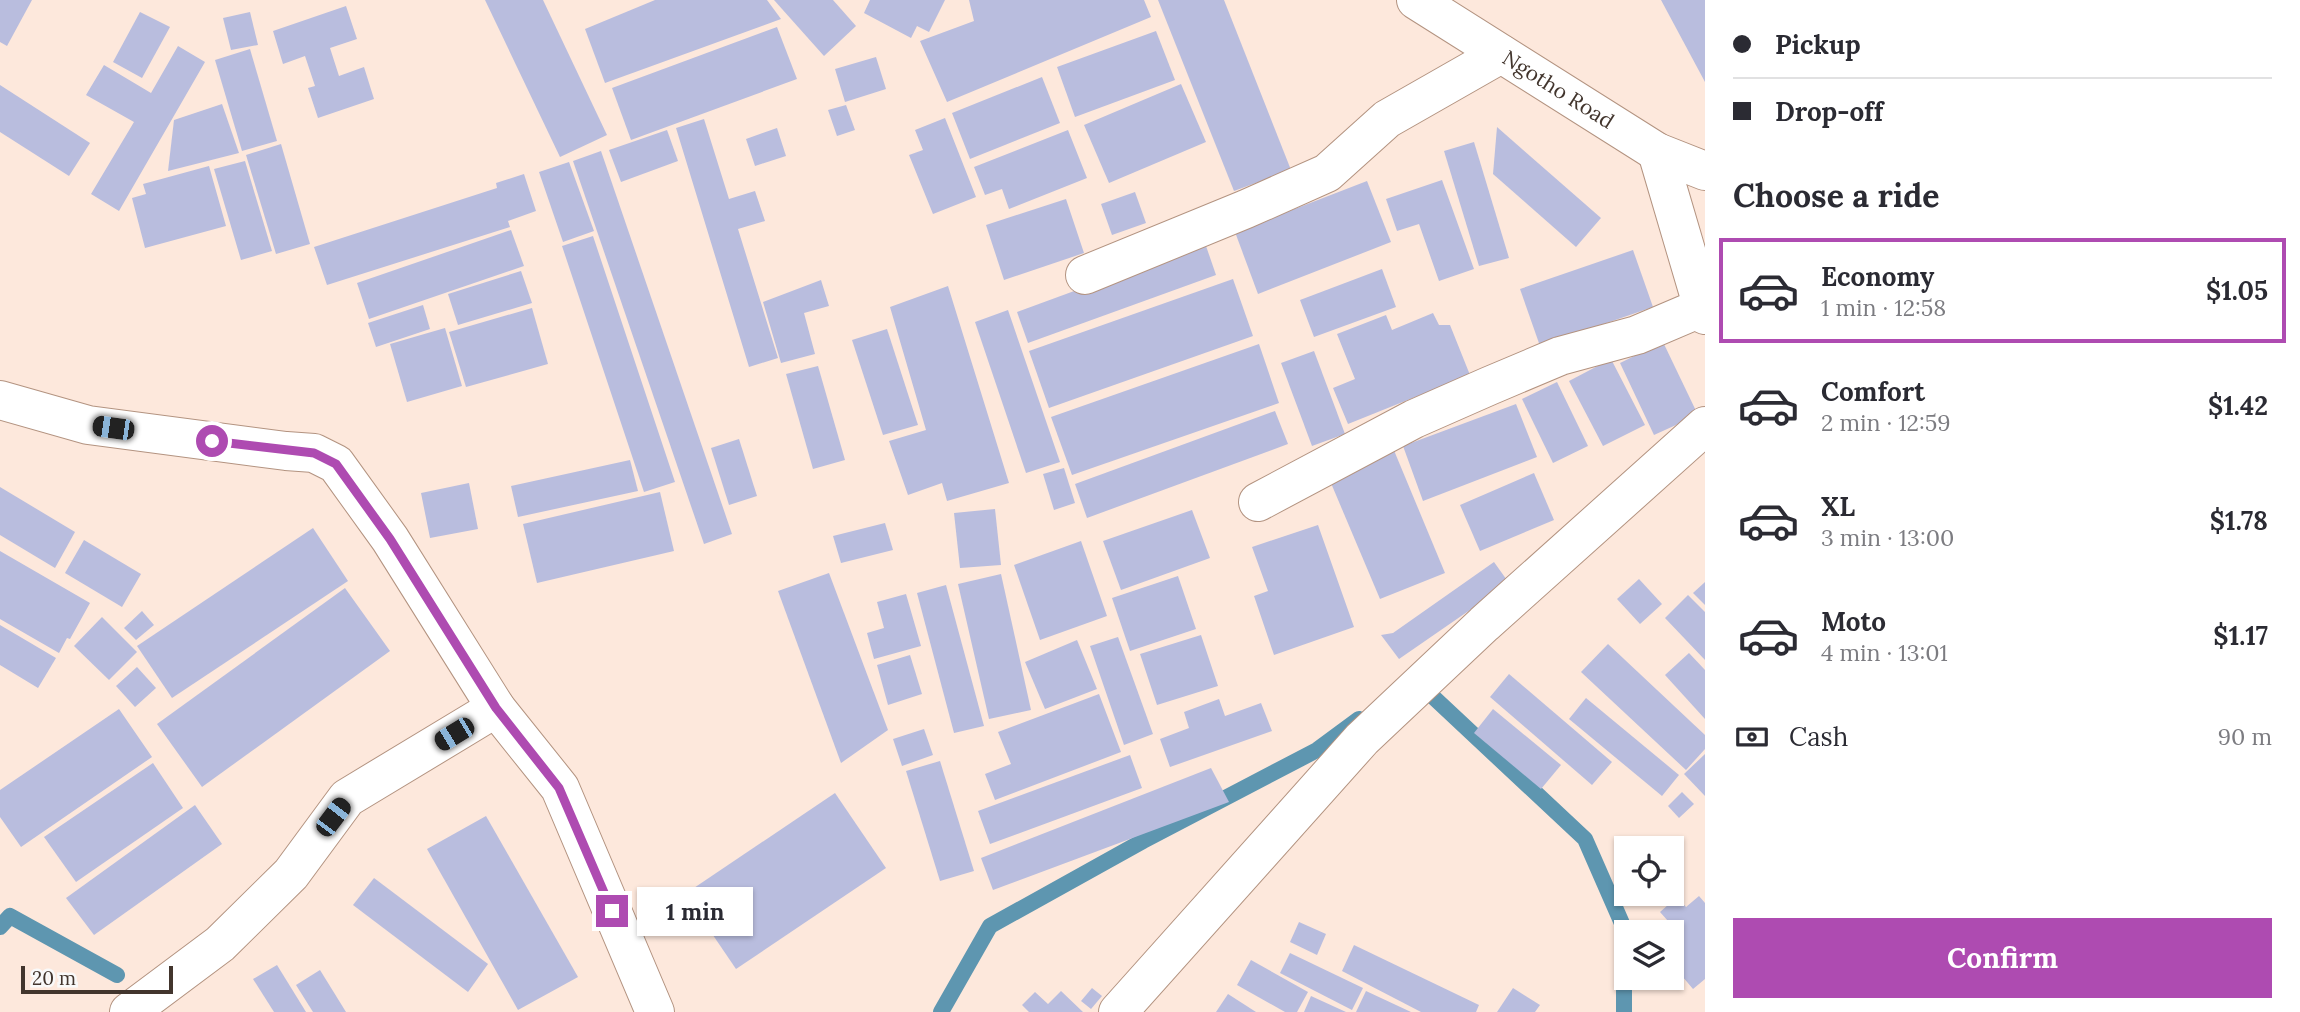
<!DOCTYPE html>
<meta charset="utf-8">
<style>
body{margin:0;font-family:Lora,serif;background:#f7f7f7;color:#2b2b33;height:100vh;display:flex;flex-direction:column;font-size:26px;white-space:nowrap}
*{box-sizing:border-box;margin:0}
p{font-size:23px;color:#7c7c81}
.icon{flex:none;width:38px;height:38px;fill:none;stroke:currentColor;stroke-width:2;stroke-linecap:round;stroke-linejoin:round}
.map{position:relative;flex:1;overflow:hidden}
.drawer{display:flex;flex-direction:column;background:#fff;width:595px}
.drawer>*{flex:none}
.hud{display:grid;align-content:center;height:154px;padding:0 28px;background:#fff}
.controls{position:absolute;left:1614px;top:836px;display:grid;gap:14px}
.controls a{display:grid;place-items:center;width:70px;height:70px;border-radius:0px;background:#fff;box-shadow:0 2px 5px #0004;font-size:35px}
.scale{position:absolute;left:21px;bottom:18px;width:152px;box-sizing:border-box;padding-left:7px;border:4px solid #42352d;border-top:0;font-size:19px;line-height:24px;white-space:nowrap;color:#42352d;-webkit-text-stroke:5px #f9f9f9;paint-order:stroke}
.end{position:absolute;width:32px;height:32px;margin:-16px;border:9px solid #ae4bb1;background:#fff;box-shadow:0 0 0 4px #fff}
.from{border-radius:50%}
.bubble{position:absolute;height:49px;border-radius:0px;background:#fff;box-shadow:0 2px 5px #0004;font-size:23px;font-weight:800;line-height:49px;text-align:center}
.car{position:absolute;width:21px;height:42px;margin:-21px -10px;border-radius:9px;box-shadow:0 0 5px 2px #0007;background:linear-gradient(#222 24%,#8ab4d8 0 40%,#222 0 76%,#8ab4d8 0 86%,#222 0)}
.hud b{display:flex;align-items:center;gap:24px;height:66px;font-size:26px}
.hud b+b{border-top:2px solid #e1e1e2}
.hud i{width:18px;height:18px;background:#2b2b33}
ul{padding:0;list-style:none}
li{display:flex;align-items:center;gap:21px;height:105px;margin:0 14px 10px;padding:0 14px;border:4px solid transparent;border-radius:0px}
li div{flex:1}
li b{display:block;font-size:26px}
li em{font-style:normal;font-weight:800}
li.current{border-color:#ae4bb1}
li>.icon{width:63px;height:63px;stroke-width:1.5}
h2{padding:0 28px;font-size:32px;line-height:84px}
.pay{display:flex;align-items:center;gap:18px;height:77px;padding:0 28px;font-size:26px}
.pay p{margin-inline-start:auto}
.button{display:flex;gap:14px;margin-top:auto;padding:14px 28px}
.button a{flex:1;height:80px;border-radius:0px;background:#ae4bb1;color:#fff;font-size:28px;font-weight:800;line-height:80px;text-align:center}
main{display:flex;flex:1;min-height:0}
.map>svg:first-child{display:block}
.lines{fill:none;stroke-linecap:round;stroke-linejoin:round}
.stream{stroke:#5e96b0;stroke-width:16}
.building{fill:#b9bdde}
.minor-casing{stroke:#b39380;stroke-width:40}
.minor{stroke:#fff;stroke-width:38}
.route{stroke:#ae4bb1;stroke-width:9}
.labels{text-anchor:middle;stroke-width:6;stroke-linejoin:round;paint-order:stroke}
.street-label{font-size:21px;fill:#42352d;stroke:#f9f9f9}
</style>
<main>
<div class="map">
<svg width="1705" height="1012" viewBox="0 0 1705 1012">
<rect width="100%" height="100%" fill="#fde8dc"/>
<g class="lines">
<g class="stream">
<path d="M1429,693l156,146 39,89v84"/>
<path d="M0,927l10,-11 107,59"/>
<path d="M941,1012l49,-86 153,-85 174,-91 42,-31"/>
</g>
</g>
<g class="building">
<path d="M0,0h32l-25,46 -7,-4z"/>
<path d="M485,0h58l64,135 -47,22z"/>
<path d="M655,0h112l14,19 -176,64 -20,-54z"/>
<path d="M774,0h59l23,26 -32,30z"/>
<path d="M870,0h75l-16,32 -12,-6 -6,12 -47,-25z"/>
<path d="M969,0h175l7,17 -204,85 -27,-61 54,-20z"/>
<path d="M1158,0h66l67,170 -57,21z"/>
<path d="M1661,0h44v82z"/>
<path d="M346,6l11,33 -27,9 9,28 25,-9 10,32 -56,19 -10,-30 7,-2 -10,-30 -22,8 -10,-33z"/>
<path d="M140,12l30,15 -28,51 -29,-16z"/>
<path d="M250,12l8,33 -27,5 -8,-32z"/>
<path d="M777,27l20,52 -166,61 -19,-52z"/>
<path d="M1156,31l19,49 -100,37 -18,-50z"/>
<path d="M178,46l27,16 -86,149 -28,-17 43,-72 -48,-27 18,-30 47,28z"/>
<path d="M250,49l27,92 -35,10 -27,-91z"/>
<path d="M876,57l10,32 -41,13 -10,-33z"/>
<path d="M1042,77l18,46 -90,36 -18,-46z"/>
<path d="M1181,84l25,58 -97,41 -25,-58z"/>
<path d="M0,85l90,58 -21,33 -69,-44z"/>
<path d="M222,104l17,49 -71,18 6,-51z"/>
<path d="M846,105l9,25 -18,6 -9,-26z"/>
<path d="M945,118l31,79 -43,17 -24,-59 14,-5 -8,-20z"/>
<path d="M704,119l25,80 26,-8 10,30 -27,8 40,129 -29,9 -73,-239z"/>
<path d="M1497,127l104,91 -25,29 -83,-73z"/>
<path d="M777,128l9,28 -31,10 -9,-27z"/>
<path d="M667,130l11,31 -57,21 -12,-32z"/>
<path d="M1068,130l19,48 -78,31 -7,-20 -17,6 -11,-28z"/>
<path d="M1474,142l35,116 -30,8 -35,-115z"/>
<path d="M281,144l29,100 -34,10 -30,-99z"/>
<path d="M601,151l131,383 -28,10 -131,-383z"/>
<path d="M245,161l27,90 -31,9 -27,-91z"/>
<path d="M569,162l25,69 -31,11 -24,-70z"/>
<path d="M209,166l17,60 -81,22 -13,-50 14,-4 -3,-10z"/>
<path d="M524,174l12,37 -28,10 2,6 -183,58 -13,-38 183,-59 -1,-5z"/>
<path d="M1442,180l32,89 -35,12 -20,-57 -22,7 -11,-32z"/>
<path d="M1367,181l24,61 -133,52 -23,-62z"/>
<path d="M1135,192l11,31 -34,12 -11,-31z"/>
<path d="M1066,199l18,54 -80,27 -18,-55z"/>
<path d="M511,230l13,36 -155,53 -12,-36z"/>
<path d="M593,236l82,246 -31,10 -82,-246z"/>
<path d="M1205,243l11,32 -188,68 -11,-31z"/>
<path d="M1633,250l20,57 -113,39 -20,-57z"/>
<path d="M1382,269l14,38 -82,30 -14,-37z"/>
<path d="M521,271l11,32 -74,22 -10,-31z"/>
<path d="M1233,279l20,57 -204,72 -20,-57z"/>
<path d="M821,280l8,26 -25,7 11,41 -34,9 -18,-61z"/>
<path d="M948,286l61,197 -62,18 -5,-18 -34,12 -19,-54 37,-11 -36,-123z"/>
<path d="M423,305l7,24 -54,18 -8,-24z"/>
<path d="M532,308l16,56 -82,23 -17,-55z"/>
<path d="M1008,310l52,152 -34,11 -51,-151z"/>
<path d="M1433,313l6,12h11l20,50 -122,49 -15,-36 22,-9 -18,-45 49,-19 6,15z"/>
<path d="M445,328l17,58 -55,16 -17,-58z"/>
<path d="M887,329l31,96 -35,10 -31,-95z"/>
<path d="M1663,342l35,73 -44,20 -34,-72z"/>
<path d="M1259,344l20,59 -207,72 -21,-58z"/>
<path d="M1314,351l31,83 -33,12 -31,-83z"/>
<path d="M1611,359l34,66 -42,21 -34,-65z"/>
<path d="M818,366l27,94 -32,9 -27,-95z"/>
<path d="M1557,382l31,64 -35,17 -31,-64z"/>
<path d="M1516,404l21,53 -114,44 -20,-55z"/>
<path d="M1275,411l13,33 -201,74 -12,-34z"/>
<path d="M739,439l18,57 -28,9 -18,-57z"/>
<path d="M1393,448l52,125 -65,26 -52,-123z"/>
<path d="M630,460l8,31 -120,26 -7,-31z"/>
<path d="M1064,468l11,35 -21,7 -11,-36z"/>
<path d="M1534,473l20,47 -74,31 -20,-46z"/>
<path d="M469,483l9,46 -48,9 -9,-45z"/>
<path d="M0,487l75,45 -20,36 -55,-33z"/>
<path d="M660,492l14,59 -137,32 -14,-59z"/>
<path d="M995,509l6,56 -41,3 -6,-55z"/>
<path d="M1192,510l18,48 -89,32 -18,-49z"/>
<path d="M885,523l8,27 -52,13 -8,-27z"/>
<path d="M1318,525l36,102 -80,28 -20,-59 14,-5 -16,-44z"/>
<path d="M313,528l35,53 -176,117 -35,-52z"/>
<path d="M84,540l57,34 -19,33 -57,-34z"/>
<path d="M1081,541l26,75 -67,24 -26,-75z"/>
<path d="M0,551l90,52 -20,36 -3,-1 -8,15 -59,-34z"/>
<path d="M1494,562l15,21 -110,76 -18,-24 12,-2z"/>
<path d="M829,573l59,157 -47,33 -63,-172z"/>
<path d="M1001,574l30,136 -42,9 -31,-135z"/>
<path d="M1178,576l18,53 -66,22 -18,-53z"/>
<path d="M1639,579l23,25 -22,20 -23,-25z"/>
<path d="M1705,582v23l-12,-12z"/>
<path d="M946,585l38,141 -30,7 -37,-140z"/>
<path d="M345,588l45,63 -188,136 -45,-63z"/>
<path d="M906,594l15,52 -47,13 -7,-26 17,-5 -7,-26z"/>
<path d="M1688,595l17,17v48l-40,-42z"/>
<path d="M142,611l12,14 -18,15 -12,-12z"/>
<path d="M102,617l35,35 -28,28 -35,-34z"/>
<path d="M0,625l56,33 -18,30 -38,-23z"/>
<path d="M1201,635l17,51 -61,19 -17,-51z"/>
<path d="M1118,637l35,97 -29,11 -34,-99z"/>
<path d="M1077,640l20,49 -52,20 -20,-47z"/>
<path d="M1608,644l97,91v14l-19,21 -105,-98z"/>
<path d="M1689,653l16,17v49l-40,-44z"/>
<path d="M910,655l12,39 -34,11 -11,-40z"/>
<path d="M137,667l19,21 -21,19 -19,-21z"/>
<path d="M1509,674l103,88 -20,23 -102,-88z"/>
<path d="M1099,694l22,58 -126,48 -10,-26 26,-10 -13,-32z"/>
<path d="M1586,698l93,77 -17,21 -93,-77z"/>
<path d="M1219,699l6,17 36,-13 11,28 -102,36 -10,-28 29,-11 -5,-16z"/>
<path d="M119,709l33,48 -131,90 -21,-30v-27z"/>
<path d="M1493,709l68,56 -20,24 -67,-56z"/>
<path d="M924,729l9,26 -31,11 -9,-27z"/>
<path d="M1705,754v42l-21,-22z"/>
<path d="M1130,755l12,33 -152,56 -12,-33z"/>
<path d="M940,761l34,110 -34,10 -34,-110z"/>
<path d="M153,763l30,45 -107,74 -32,-45z"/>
<path d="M1211,768l18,34 -236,88 -12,-32z"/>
<path d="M1682,792l12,12 -15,14 -11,-12z"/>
<path d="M835,793l51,75 -150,101 -51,-75z"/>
<path d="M195,805l27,39 -128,91 -28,-37z"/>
<path d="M486,816l92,161 -60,33 -91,-161z"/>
<path d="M374,878l114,86 -20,28 -115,-87z"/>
<path d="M1699,896l6,7v76l-12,10 -22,-26v-30h-16l13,-12 -8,-9 17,-15 9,10z"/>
<path d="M1299,922l27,12 -9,21 -27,-13z"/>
<path d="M1354,945l125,60 -3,7h-55l-79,-41z"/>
<path d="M1290,953l73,35 -11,22 -72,-37z"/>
<path d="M1251,960l57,32 -11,20h-12l-48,-27z"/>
<path d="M277,965l29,47h-32l-21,-33z"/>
<path d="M320,970l26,42h-33l-17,-27z"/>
<path d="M1092,988l10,8 -11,13 -10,-8z"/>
<path d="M1513,988l27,17 -5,7h-38z"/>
<path d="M1061,991l22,21h-54l-7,-7 13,-13 13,12z"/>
<path d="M1366,991l45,21h-55z"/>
<path d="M1228,994l28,18h-40z"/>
<path d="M1311,996l35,16h-42z"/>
</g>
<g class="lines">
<g class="minor-casing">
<g id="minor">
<path id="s1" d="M1416,0l241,152 48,19"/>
<path d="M1657,152l48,163"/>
<path d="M1085,275l161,-66 81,-36 60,-54 114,-65"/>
<path d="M0,400l88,25 198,26 28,2 22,11 54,75 106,169 64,80 95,224"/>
<path d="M1258,502l156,-83 75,-33 71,-30 77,-21 68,-29"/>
<path d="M129,1012l91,-68 71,-70 56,-76 149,-90"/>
<path d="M1118,1012l244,-273 122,-115 221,-198"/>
</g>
</g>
<use href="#minor" class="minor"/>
</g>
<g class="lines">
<path class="route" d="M212,441l102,12 22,11 54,75 106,169 63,80 53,123"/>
</g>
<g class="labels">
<g class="street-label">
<text dy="7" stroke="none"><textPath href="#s1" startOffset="168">Ngotho Road</textPath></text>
</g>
</g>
</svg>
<div class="controls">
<a><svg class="icon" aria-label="locate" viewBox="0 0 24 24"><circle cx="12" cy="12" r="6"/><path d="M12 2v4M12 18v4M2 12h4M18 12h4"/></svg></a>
<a><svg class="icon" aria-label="layers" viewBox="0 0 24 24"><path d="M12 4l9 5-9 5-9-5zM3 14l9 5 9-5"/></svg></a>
</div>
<div class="scale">20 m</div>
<i class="end from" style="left:212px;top:441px"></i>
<i class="end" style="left:612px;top:911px"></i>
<div class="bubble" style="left:637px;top:887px;width:116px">1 min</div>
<i class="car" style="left:113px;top:428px;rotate:278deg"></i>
<i class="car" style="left:454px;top:734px;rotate:239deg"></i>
<i class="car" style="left:333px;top:817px;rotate:37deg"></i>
</div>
<section class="drawer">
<div class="hud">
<b><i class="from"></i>Pickup</b>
<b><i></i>Drop-off</b>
</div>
<h2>Choose a ride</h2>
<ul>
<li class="current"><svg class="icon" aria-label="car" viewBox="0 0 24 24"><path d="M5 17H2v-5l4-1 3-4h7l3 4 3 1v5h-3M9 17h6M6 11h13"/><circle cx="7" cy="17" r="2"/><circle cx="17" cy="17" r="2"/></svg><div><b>Economy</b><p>1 min · 12:58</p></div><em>$1.05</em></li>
<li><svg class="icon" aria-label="car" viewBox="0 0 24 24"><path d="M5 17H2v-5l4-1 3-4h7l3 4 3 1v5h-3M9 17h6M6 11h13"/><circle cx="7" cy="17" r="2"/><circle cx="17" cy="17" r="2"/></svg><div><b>Comfort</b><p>2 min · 12:59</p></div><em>$1.42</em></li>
<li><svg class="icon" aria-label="car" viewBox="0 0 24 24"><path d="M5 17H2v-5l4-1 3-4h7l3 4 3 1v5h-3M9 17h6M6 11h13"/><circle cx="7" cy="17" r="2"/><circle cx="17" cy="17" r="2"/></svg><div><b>XL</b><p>3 min · 13:00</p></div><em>$1.78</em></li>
<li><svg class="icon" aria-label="car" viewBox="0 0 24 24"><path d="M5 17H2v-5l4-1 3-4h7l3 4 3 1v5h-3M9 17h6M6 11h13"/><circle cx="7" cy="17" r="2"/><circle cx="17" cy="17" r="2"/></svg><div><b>Moto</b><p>4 min · 13:01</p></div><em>$1.17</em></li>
</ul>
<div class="pay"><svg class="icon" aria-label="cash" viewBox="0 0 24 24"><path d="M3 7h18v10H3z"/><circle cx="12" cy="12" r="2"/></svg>Cash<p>90 m</p></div>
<div class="button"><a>Confirm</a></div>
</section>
</main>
